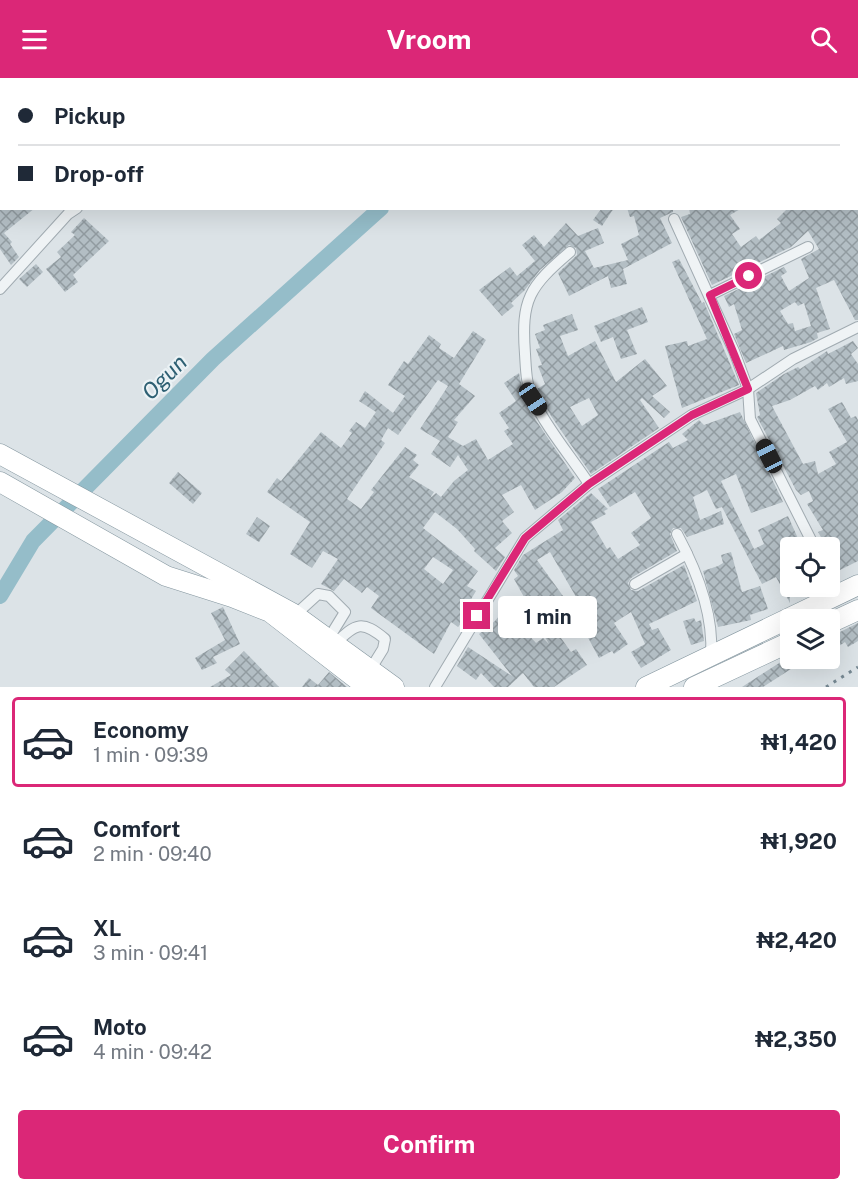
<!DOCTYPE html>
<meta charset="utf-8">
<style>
body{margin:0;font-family:"Public Sans",sans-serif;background:#f6f6f7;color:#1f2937;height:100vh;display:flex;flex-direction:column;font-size:22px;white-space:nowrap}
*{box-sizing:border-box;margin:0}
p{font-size:20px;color:#747a83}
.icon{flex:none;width:33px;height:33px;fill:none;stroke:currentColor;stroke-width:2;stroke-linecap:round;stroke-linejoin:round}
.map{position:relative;height:609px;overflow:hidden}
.side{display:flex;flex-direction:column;background:#fff;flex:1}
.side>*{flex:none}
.banner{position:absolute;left:0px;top:0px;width:858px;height:132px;box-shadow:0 6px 24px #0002;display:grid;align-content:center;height:132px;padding:0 18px;background:#fff}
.tools{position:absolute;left:780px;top:459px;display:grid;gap:12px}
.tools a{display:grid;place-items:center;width:60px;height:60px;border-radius:6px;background:#fff;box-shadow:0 6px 24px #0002;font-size:30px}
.end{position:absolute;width:27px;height:27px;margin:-14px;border:8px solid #db2777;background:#fff;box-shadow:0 0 0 3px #fff}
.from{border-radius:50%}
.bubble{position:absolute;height:42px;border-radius:6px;background:#fff;box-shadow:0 6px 24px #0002;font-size:20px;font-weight:700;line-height:42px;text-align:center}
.car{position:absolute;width:18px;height:36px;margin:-18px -9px;border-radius:8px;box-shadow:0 0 4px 2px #0007;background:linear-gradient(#222 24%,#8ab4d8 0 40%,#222 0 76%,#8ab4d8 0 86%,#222 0)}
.banner b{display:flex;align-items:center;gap:21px;height:57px;font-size:22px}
.banner b+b{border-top:2px solid #e0e1e3}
.banner i{width:15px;height:15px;background:#1f2937}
ul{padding:10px 0 0;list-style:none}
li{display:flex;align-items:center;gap:18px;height:90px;margin:0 12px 9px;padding:0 6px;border:3px solid transparent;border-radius:6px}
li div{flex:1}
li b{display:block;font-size:22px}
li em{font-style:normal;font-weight:700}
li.selected{border-color:#db2777}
li>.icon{width:54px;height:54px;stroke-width:1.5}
.primary-button{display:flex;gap:12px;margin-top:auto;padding:12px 18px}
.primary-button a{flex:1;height:69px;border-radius:6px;background:#db2777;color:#fff;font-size:24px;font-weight:700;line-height:69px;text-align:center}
header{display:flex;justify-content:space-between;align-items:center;height:78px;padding:0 18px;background:#db2777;color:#fff;font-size:27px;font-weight:700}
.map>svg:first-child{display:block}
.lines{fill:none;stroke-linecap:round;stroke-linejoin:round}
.river{stroke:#95bdc9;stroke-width:16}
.building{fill:url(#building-cross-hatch);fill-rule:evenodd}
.street-casing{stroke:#a1abb1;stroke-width:12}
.highway-casing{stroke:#83959e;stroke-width:21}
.street{stroke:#eff3f5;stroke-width:10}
.highway{stroke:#fff;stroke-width:20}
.rail{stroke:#758791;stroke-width:3;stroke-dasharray:3 6;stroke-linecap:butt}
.route{stroke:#db2777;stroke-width:8}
.labels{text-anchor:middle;stroke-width:4.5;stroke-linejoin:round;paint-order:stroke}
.water-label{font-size:22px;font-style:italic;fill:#2e6073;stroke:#ebf2f5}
</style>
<header><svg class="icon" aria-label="menu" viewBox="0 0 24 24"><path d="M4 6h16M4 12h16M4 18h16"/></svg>Vroom<svg class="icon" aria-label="search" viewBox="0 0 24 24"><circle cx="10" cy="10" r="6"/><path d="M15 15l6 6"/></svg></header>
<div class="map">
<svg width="858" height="609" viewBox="0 0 858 609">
<defs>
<pattern id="building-cross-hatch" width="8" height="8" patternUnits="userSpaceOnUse" patternTransform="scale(1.5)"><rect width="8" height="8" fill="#b3bec4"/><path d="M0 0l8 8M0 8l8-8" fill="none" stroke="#919ba0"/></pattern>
</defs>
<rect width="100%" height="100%" fill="#dce3e7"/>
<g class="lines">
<g class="river">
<path d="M645,2l4,-2"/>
<path d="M0,518l33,-55 180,-182 168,-151"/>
</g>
</g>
<g class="building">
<path d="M0,130h35l-31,25 8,9 -2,2 9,13 -8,8 -11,-16z"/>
<path d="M602,130h12l-12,18 -9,-6z"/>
<path d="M627,130h46v4l-13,6 12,25 -49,26 4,15 -16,4 -3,-12 -39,20 -11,-23 19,-18 -1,-7 -7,-3 -29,25 -16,21 -13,12 3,3 -12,10 -23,-26 31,-23 7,9 18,-15 -13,-16 12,-10 10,12 22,-24 12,13 20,-8 6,15 -19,8 9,17 34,-8 -7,-16 18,-9 -5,-19 -4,1z"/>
<path d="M689,130h53l-12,7 10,14 -8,5 9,13 15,-11 3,4 22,-17 -4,-4 11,-11h70v112h-3l-21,-40 -18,8 14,41 -13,4 1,5 -7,4 -27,8 -1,-4 -37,17 -12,-29 8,-4 -8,-26 -5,3 -5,-11 60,-29 3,5 -6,4 8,15 20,-13 -8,-19 18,-10 -11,-18 -17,16 -79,38 -31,-68 9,-3zM795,224l3,4 6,-3 7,23 -16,5 -2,-8 -5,1 -8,-13z"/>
<path d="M84,140l25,23 -36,34 5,7 -13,10 -19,-23 15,-12 -4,-5 18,-17 -4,-3z"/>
<path d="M679,181l23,44 2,-1 35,83 -57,23 -17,-62 22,-5 1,5 19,-7 -35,-77z"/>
<path d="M36,186l7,8 -16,15 -8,-8z"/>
<path d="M642,229l6,15 -21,8 10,24 -16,5 -8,-22 -12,5 -7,-16z"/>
<path d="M572,236l6,16 -18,6 8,20 27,-15 21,41 29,-23 22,27 -15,10 18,16 -6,6 -22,-20 -2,2 19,28 -68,46 -40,-58 -14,-27 8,-5 -7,-18 4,-1 -6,-16 4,-1 -5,-14 10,-4 -2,-5zM589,320l9,17 -16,11 -12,-19z"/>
<path d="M473,253l13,9 -27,44 16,12 -21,24 4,2 -10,15 15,9 13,-7 12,21 25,-16 -9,-13 5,-3 -10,-15 17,-12 -12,-18 15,-10 5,23 7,17 44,65 -13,14 -27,18 -14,-25 -19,10 12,17 -12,9 10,12 -17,15 10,9 -9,14 -22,-20 1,-2 -18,-20 -22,-17 -12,16 55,43 -11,15 9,5 -9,15 5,3 -14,18 -7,-5 -17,32 -63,-46 8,-12 -12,-9 -5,6 -18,-14 -10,12 -13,-7 17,-25 -15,-8 -11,17 -22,-14 20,-32 -43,-30 10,-14 4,3 40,-49 20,16 11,-15 -3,-2 7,-9 9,6 11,-16 -17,-11 6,-10 28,22 12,-17 -17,-11 16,-24 4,3 21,-29 12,9 -2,4 15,10zM438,302l10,6 -28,43 20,12 -9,13 19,13 8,-12 10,15 -14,11 -13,16 -5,-4 -6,5 4,-6 -25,-15 10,-12 -6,-5 4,-5 -12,-8 -34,43 3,2 -13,17 -14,-10 38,-56 -4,-3 7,-12 10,7zM433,479l20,13 -10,14 -19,-15z"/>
<path d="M853,263l5,7 -7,6 7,10v17l-12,3 -2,-6 -15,9 -2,-4 -9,7 -3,-4 -25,14 -18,6 31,58 12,-3 3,13 18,-10 -7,-12 18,-10 -19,-33 14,-7 9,16 5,-2 2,4v141l-18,9 -22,-38 5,-2 -16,-26 6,-3 -4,-10 -8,4 -5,-5 -39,-73 3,-2 -4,-22 28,-19 14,-7 2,2 27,-18 1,3z"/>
<path d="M740,334l43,90 -32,11 -15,-39 -15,7 33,68 10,-5 -6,-14 30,-14 12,27 -10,4v56l-14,-26 -14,7 -40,-77 -6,2 -9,-19 -14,7 7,23 21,-9 3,13 -37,13 -6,-9h-8l-3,6 7,17 -46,27 -3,5 3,7 7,1 46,-26 13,36 -48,23 3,6 6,-2 13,22 -30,18 -10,-16 14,-8 -14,-32 -17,11 14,21 -14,10 -2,-3 -13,7 -22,-41 -19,11 6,7 -3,3 10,14 5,-3 11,16 -33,22h-20l-11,-14 -15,14h-14l-13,-14 -5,7 -19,-14 11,-19 44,29 -33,-42 16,-13 12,-15 11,9 -4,4 22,24 7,-5 6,6 -4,-7 4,-3 -9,-15 9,-5 -7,-15 -13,7 -15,-27 4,-3 -4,-6 9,-15 40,-25 -5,-10 33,-27 17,16 -4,2 2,3 -15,8 16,27 3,-2 8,12 22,-14 -9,-12 20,-15 -16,-26 -25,15 -12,-18 71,-47 4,6 15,-8 -6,-6 17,-14 5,5zM550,474l29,50 -8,5 -34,-47z"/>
<path d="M178,394l24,21 -9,11 -24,-21z"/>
<path d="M257,439l13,9 -11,16 -13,-8z"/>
<path d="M731,474l11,40 18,-6 8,23 -18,6 1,5 -33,7 -15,-56 15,-5 5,-3 -2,-8z"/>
<path d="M223,529l17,37 -27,13 4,6 -15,7 -7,-12 30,-18 -14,-27z"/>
<path d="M694,540l2,4 5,-2 3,21 -13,4 -8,-24z"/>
<path d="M858,545v18l-10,6 -3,-5 -15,10v-15z"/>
<path d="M244,573l35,36h-69l21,-12 -6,-5z"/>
<path d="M787,580h21l-45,29h-21z"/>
<path d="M329,594l18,15h-45l7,-9 9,7z"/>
</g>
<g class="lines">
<g class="street-casing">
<g id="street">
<path d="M215,2l2,-2"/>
<path d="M674,141l60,132 14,38 2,30 65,129"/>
<path d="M570,174c-41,35 -49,47 -45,102 1,15 1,31 8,45 12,27 39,59 56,85"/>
<path d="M0,211l68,-75 9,-6"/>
<path d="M710,217l98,-48"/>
<path d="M677,456c20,37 37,80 34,122"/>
<path d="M830,497l9,19"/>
<path d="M635,506l52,-30"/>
<path d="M295,537l23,-21 11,2 16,16 -16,26"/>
<path d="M336,565c20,-20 26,-23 49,-4l-2,10 -13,21"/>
<path d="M435,609l90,-149 64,-54 103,-69 56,-26 45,-30 65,-32"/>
</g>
</g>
<g class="highway-casing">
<g id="highway">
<path d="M0,376l292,159 102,74"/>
<path d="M0,404l166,94 66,21 38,15 97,75"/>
<path d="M830,545l28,-13"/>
<path d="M646,609l212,-102"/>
<path d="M694,609l96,-45"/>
</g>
</g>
<use href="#street" class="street"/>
<use href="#highway" class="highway"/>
<path class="rail" d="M826,609l32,-20"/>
</g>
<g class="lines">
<path class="route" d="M477,538l48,-78 64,-54 103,-69 56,-26 -38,-94 39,-19"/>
</g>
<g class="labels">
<g class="water-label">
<text transform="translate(164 299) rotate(-45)" y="8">Ogun</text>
</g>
</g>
</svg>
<div class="tools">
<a><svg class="icon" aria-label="locate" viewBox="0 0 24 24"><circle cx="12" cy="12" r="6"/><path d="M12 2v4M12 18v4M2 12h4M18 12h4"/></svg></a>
<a><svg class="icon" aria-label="layers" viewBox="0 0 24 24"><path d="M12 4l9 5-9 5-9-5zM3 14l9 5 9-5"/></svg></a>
</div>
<i class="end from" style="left:749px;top:198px"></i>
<i class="end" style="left:477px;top:538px"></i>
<div class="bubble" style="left:498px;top:518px;width:99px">1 min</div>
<i class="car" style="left:533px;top:321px;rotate:146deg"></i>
<i class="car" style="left:769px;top:378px;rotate:333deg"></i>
<div class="banner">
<b><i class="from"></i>Pickup</b>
<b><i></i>Drop-off</b>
</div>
</div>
<section class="side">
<ul>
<li class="selected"><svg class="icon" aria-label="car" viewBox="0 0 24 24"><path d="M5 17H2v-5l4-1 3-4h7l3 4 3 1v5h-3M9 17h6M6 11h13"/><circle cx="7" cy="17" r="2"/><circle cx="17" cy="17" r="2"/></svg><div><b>Economy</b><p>1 min · 09:39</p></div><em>₦1,420</em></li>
<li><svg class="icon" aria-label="car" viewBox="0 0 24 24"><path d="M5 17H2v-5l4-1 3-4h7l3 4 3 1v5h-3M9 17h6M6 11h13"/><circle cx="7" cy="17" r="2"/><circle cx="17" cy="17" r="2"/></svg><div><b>Comfort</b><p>2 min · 09:40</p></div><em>₦1,920</em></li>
<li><svg class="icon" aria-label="car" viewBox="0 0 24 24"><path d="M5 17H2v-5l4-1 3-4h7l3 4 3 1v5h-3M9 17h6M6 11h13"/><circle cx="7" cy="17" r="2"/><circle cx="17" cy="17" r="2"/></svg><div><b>XL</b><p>3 min · 09:41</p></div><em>₦2,420</em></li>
<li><svg class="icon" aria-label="car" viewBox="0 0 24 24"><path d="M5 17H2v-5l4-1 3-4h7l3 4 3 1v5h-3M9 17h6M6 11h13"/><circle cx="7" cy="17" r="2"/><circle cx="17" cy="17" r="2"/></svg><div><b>Moto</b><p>4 min · 09:42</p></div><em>₦2,350</em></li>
</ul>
<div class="primary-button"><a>Confirm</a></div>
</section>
